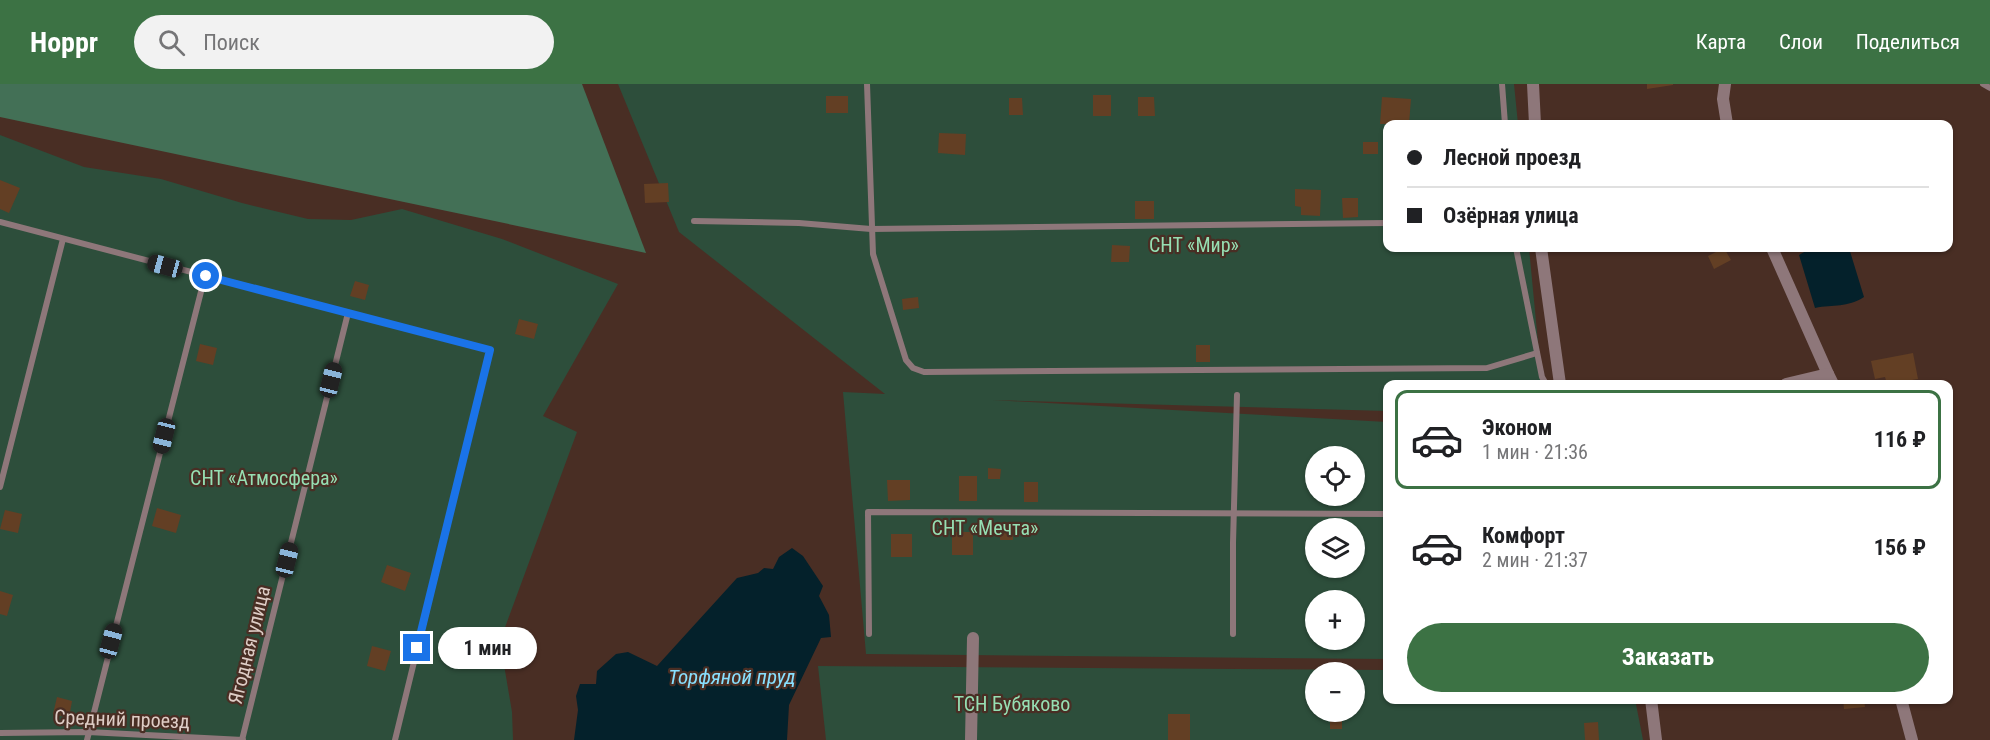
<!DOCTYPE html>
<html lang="ru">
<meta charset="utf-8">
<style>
body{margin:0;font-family:"Roboto Condensed",sans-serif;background:#f2f2f2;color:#202124;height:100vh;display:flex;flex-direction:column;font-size:22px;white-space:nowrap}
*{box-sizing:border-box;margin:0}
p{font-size:20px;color:#757577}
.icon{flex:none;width:33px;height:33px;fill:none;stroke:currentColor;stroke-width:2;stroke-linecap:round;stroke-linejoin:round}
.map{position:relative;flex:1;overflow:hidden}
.side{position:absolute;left:1383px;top:296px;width:570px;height:324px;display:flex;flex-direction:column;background:#fff;border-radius:12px;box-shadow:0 2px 4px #0004}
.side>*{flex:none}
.guide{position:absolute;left:1383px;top:36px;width:570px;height:132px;border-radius:12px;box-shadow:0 2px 4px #0004;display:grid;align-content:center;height:132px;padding:0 24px;background:#fff}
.tools{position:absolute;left:1305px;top:362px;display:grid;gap:12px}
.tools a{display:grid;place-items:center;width:60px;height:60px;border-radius:50%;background:#fff;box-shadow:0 2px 4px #0004;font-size:30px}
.end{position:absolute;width:27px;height:27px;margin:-14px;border:8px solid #1a73e8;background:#fff;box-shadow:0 0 0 3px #fff}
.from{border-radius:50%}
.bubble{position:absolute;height:42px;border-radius:21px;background:#fff;box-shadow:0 2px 4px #0004;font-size:20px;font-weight:700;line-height:42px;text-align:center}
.car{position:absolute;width:18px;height:36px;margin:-18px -9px;border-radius:8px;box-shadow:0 0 4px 2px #0007;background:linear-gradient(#222 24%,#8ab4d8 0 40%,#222 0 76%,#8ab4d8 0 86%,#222 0)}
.guide b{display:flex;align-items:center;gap:21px;height:57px;font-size:22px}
.guide b+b{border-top:2px solid #e0e0e0}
.guide i{width:15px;height:15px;background:#202124}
ul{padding:10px 0 0;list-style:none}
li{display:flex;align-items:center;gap:18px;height:99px;margin:0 12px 9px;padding:0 12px;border:3px solid transparent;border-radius:12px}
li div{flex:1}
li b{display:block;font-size:22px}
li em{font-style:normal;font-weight:700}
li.current{border-color:#3c7244}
li>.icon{width:54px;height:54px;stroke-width:1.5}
.button{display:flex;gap:12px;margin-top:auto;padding:12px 24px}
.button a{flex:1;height:69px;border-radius:36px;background:#3c7244;color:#fff;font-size:24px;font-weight:700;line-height:69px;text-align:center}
header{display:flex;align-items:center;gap:36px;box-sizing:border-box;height:84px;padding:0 30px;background:#3c7244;color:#fff}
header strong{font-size:28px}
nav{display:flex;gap:33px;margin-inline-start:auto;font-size:21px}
.search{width:420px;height:54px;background:#f2f2f2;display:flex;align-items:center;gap:15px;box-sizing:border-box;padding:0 21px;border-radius:33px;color:#757577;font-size:22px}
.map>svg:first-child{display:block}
.green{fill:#2d4e3b;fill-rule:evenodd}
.forest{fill:#437056}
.water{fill:#04212b}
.building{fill:#633f24}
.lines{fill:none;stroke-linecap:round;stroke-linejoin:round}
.service{stroke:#8e777a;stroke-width:6}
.minor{stroke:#8e777a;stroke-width:12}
.route{stroke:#1a73e8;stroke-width:8}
.labels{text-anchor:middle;stroke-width:4.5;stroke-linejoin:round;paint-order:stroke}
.park-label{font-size:20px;fill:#96dfb3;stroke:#492e24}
.street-label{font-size:20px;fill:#decdc6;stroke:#492e24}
.water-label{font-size:21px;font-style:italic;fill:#88e0ff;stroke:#492e24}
</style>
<header>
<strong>Hoppr</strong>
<div class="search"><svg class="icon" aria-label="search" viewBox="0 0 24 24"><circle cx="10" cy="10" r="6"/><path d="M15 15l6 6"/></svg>Поиск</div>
<nav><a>Карта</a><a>Слои</a><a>Поделиться</a></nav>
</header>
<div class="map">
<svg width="1990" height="656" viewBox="0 0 1990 656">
<rect width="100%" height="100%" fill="#492e24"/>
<g class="green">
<path d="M618,0h896l4,40h-130v124h141l13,136h-154l-1,27 -395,-11 395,22v237l-521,-5 -23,-262 42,2 -206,-162zM1316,372h38v39h-38zM1316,444h38v39h-38zM1316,516h38v39h-38z"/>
<path d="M0,51l84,32 77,12 81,24 66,16 43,1 51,-11 100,30 116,45 -75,132 34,16 -77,209 12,71 1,28h-513z"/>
<path d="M818,582l569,4 1,29h247l8,41h-817zM1316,588h38v39h-38z"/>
</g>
<path class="forest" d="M0,0h582l64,169 -646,-136z"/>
<g class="water">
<path d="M1811,164h38l15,49c-17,11 -30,7 -49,11l-16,-53z"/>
<path d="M792,464l11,8 20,30 -4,10 10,19 2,22 -10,1 -32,67 -2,35h-213l4,-30 -2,-14 4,-12h16l1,-13 19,-17 12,-2 29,14 80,-88 21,-5 6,-5 9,1 6,-12z"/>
</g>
<g class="building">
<path d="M1647,0h26v1l-26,4z"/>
<rect x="1093" y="11" width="18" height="21"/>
<rect x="826" y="12" width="22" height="17"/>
<path d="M1138,13h16l1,19h-17z"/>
<path d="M1382,13l29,2 -2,25h-29z"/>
<path d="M1009,14h13l1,17h-14z"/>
<path d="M939,49l27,1 -1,21 -27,-2z"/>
<rect x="1363" y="58" width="15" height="12"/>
<path d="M0,96l20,8 -11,25 -9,-4z"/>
<path d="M668,99l1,19 -24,1 -1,-19z"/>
<path d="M1295,105l26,1 -1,26 -19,-1v-8l-6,-1z"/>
<path d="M1342,114h16v19l-15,1z"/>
<rect x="1135" y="117" width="19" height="18"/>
<path d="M1112,161l18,1 -1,16h-18z"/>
<path d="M1724,164l7,12 -17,9 -6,-13z"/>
<path d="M355,197l14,4 -4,15 -15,-4z"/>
<path d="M918,213l1,11 -16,2 -1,-11z"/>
<path d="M519,235l19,5 -4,15 -19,-5z"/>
<path d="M200,260l17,4 -4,17 -17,-4z"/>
<rect x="1196" y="261" width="14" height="17"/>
<path d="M1913,269l5,26 -31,5 -2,-7 -10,2 -4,-18z"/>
<path d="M988,384l13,1 -1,10h-12z"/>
<rect x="959" y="392" width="18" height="25"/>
<path d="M887,396h23v20l-22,1z"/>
<rect x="1024" y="398" width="14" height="20"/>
<path d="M157,424l24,7 -5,18 -24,-7z"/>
<path d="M5,426l17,4 -4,19 -18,-4z"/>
<rect x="1000" y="444" width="13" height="12"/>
<rect x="952" y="448" width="21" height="23"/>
<rect x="891" y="450" width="21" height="23"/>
<path d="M387,481l24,8 -6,18 -24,-9z"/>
<path d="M0,507l13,4 -6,21 -7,-2z"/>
<path d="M372,562l19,5 -6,20 -18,-5z"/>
<path d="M57,613l15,4 -3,17 -16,-4z"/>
<path d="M1843,615h21l1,8 -21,2z"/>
<rect x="1168" y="630" width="22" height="26"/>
<rect x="1330" y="630" width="12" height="15"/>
<path d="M1598,638l1,18h-14l-1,-17z"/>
</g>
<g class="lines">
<g class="service">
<path d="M867,0l6,170 33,106 7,8 11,4 563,-4 50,-15"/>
<path d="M1502,0l3,40"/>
<path d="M1983,0l7,4"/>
<path d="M694,137l105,2 72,6 517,-6"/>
<path d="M0,138l490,128 -95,390"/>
<path d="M1516,164l26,129 4,7"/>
<path d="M0,403l63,-248"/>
<path d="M869,550l-1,-122 520,2"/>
<path d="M1233,550v-91l4,-148"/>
<path d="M0,649l88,-1 155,8"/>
<path d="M87,656l118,-464"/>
<path d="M242,656l106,-427"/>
</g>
<g class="minor">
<path d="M1533,0l2,40"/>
<path d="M1725,0l-2,15 4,25"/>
<path d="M1541,164l19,136"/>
<path d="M1772,164l56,126"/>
<path d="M1786,300l42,-10 5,10"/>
<path d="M1651,615l5,41"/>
<path d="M1901,615l11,41"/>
<path d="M971,656l2,-102"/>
</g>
</g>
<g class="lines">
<path class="route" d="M206,192l284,74 -73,298"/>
</g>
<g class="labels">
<g class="park-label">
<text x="1194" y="168">СНТ «Мир»</text>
<text x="264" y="401">СНТ «Атмосфера»</text>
<text x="985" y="451">СНТ «Мечта»</text>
<text x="1012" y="627">ТСН Бубяково</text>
</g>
<g class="street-label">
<text transform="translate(249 561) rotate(-76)" y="7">Ягодная улица</text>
<text transform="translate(122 635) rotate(2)" y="7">Средний проезд</text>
</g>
<g class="water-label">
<text x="732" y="600">Торфяной пруд</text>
</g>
</g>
</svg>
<div class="tools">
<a><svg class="icon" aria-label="locate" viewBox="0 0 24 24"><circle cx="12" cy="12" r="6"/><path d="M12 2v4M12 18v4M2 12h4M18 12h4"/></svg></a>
<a><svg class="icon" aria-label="layers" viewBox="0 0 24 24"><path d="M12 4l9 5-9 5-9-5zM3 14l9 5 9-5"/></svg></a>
<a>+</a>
<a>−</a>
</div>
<i class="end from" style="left:206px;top:192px"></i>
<i class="end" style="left:417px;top:564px"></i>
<div class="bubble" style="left:438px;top:543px;width:99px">1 мин</div>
<i class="car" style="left:165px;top:182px;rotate:285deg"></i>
<i class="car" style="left:331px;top:296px;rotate:14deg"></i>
<i class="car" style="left:164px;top:352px;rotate:194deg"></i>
<i class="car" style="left:287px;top:476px;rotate:14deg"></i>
<i class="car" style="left:111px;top:557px;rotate:15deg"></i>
<div class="guide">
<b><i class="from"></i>Лесной проезд</b>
<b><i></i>Озёрная улица</b>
</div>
<section class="side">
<ul>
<li class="current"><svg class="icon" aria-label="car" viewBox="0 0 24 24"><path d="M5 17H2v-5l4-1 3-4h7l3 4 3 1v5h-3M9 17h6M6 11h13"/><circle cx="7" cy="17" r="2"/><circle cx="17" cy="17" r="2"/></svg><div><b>Эконом</b><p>1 мин · 21:36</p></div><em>116 ₽</em></li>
<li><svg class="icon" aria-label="car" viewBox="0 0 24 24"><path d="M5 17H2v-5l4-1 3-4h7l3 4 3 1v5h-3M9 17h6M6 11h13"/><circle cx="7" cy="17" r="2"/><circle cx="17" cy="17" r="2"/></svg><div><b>Комфорт</b><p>2 мин · 21:37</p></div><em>156 ₽</em></li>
</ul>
<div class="button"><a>Заказать</a></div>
</section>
</div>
